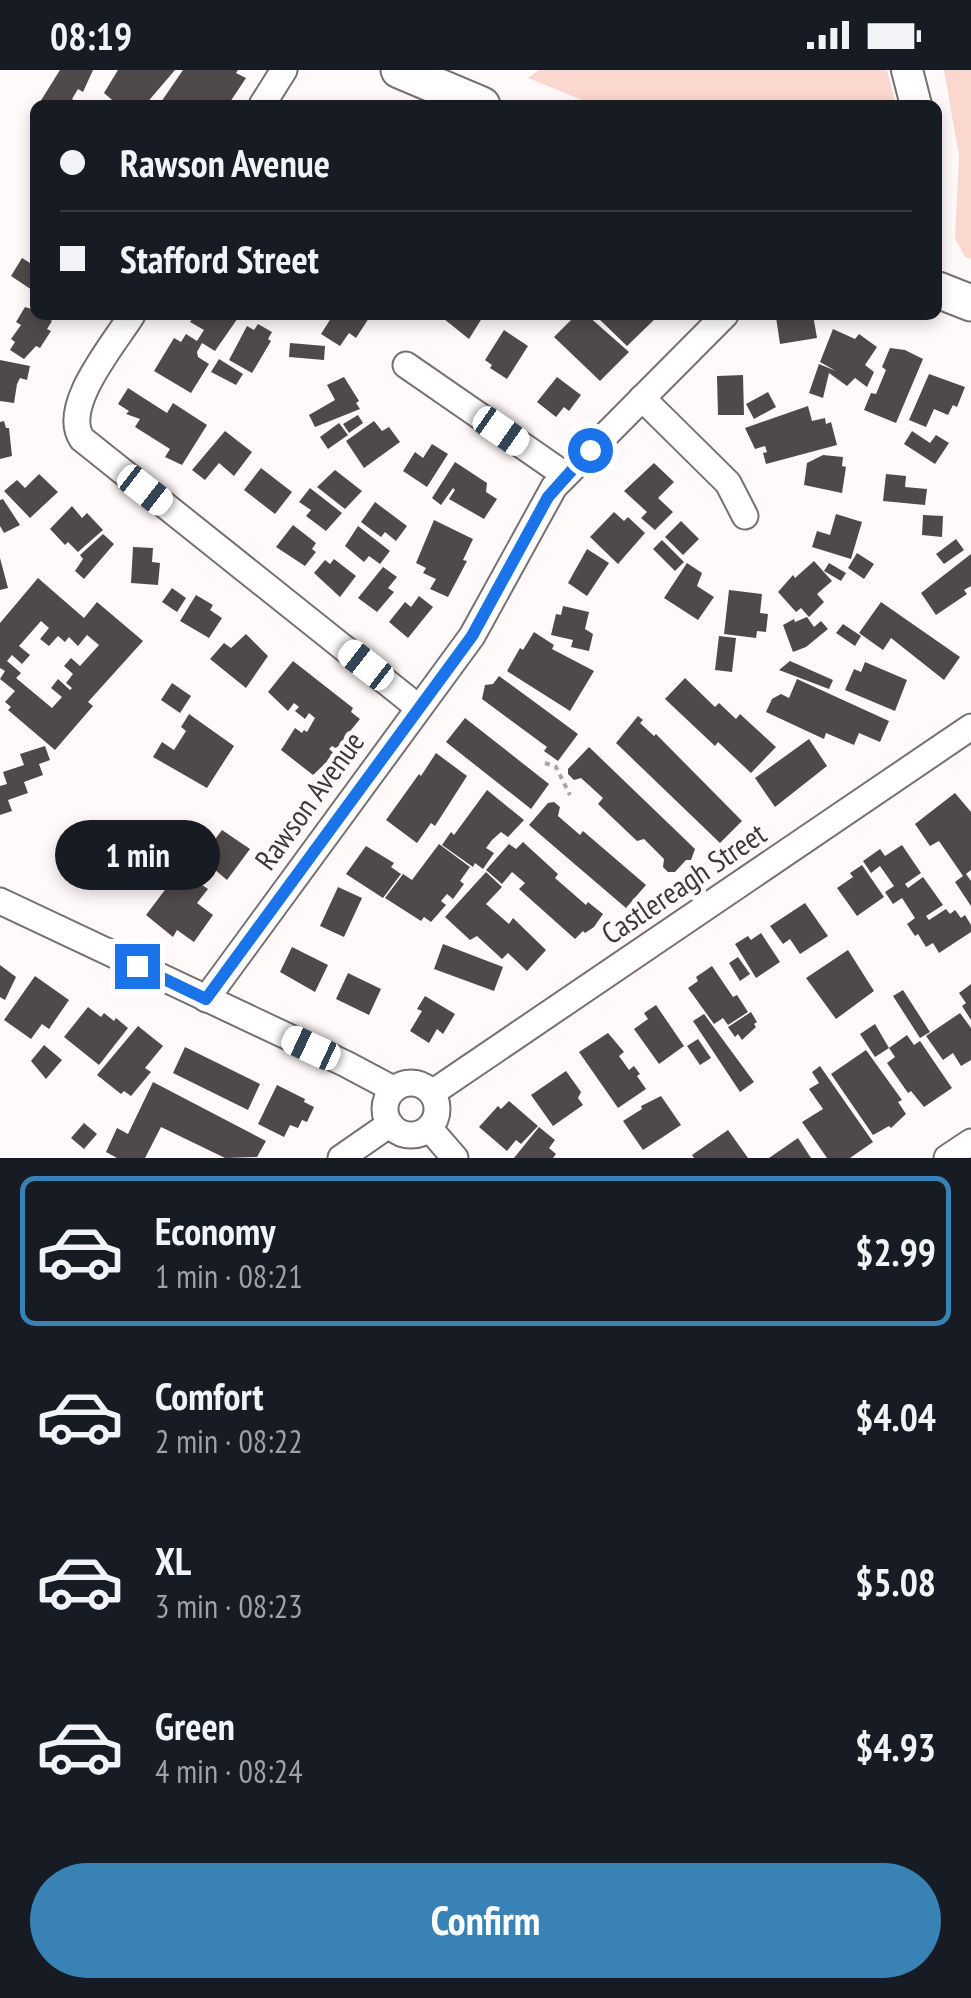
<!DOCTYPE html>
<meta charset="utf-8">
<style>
body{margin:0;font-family:"PT Sans Narrow",sans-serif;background:#20242c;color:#f1f3f6;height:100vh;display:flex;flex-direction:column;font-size:38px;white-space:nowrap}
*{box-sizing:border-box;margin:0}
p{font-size:32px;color:#9ea1a6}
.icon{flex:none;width:55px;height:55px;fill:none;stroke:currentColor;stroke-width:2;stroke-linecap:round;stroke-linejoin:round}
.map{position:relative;height:1088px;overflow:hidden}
.details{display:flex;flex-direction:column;background:#171b24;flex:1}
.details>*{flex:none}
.hud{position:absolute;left:30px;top:30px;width:912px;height:220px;border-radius:15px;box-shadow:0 5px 15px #0003;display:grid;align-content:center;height:220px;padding:0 30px;background:#171b24}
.end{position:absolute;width:45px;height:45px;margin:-22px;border:12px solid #1a73e8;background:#fff;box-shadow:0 0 0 5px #fff}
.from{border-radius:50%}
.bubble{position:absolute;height:70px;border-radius:35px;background:#171b24;box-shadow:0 5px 15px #0003;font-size:32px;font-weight:800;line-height:70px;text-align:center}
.car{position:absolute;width:30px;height:60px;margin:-30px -15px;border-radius:12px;box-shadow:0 0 8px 2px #0007;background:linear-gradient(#fff 24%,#345 0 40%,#fff 0 76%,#345 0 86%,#fff 0)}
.hud b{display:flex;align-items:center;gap:35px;height:95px;font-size:38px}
.hud b+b{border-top:2px solid #363941}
.hud i{width:25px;height:25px;background:#f1f3f6}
ul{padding:18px 0 0;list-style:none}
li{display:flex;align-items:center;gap:30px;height:150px;margin:0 20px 15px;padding:0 10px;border:5px solid transparent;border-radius:15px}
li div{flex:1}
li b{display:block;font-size:38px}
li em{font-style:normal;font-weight:800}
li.current{border-color:#3882b6}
li>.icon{width:90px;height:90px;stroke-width:1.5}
.cta{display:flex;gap:20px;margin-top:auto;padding:20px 30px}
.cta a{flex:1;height:115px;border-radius:60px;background:#3882b6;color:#fff;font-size:40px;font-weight:800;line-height:115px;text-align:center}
.status{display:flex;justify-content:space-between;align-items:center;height:70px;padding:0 50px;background:#171b24;direction:ltr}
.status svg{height:28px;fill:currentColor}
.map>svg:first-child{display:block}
.green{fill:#fad7cf}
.building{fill:#4f4a49;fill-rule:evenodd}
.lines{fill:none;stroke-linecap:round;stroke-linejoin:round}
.minor-casing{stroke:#767170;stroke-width:29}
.tertiary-casing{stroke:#767170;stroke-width:34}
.secondary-casing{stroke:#767170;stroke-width:39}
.path{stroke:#a8a4a3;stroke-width:4;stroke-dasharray:5 5;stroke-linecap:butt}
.minor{stroke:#fff;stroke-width:25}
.tertiary{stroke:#fff;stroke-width:30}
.secondary{stroke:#fff;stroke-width:35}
.route{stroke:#1a73e8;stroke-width:12}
.labels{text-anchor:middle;stroke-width:10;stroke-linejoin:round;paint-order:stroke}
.street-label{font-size:30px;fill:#3b3838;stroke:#fffaf9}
</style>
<div class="status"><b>08:19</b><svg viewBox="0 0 49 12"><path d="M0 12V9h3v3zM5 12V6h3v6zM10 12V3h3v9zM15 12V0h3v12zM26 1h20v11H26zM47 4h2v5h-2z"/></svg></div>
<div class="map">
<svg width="971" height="1088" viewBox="0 0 971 1088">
<rect width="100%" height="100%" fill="#fffaf9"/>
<g class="green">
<path d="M539,0h348l9,35h-302l-66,-27z"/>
<path d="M944,0h27v189l-6,-2 -10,-19 4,-82z"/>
</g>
<g class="building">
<path d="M60,0h33l-10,22 -5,-3 -6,10 10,6 -42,-3z"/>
<path d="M118,0h57l-30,35h-27l-14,-12z"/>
<path d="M183,0h55l-2,3 10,5 -18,27h-69z"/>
<path d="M22,188l13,8v26l-24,-16z"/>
<path d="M25,237l10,3v5h8l9,6 -5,8 4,2 -11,17 -4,-2 -12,13 -14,-9 5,-8 -4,-3 10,-14 -5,-3z"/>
<path d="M195,245h45l-25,36 -13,-8 -5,9 1,5 11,7 -18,29 -37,-22 20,-33 7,4 5,-8 11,7 7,-11 -14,-8z"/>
<path d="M333,245h31l5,3 -13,20 -7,-5 -9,13 -19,-12z"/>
<path d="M439,245h45l-15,24z"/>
<path d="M576,245h11l42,37 -29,29 -46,-44z"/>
<path d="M595,245h71l-4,4 -4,-3 -31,30z"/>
<path d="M790,245h23l4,23 -37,6 -4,-27z"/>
<path d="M258,254l14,8 -4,7 3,2 -19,32 -23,-13 18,-34 7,4z"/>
<path d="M833,259l22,10 4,-5 18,13 -12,18 9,7 -7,15 -12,-9 -8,8 -18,-13 -6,25 -14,-5 10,-29 17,7 -16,-9z"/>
<path d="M504,260l24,16 -21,33 -17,-11 2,-3 -7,-5z"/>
<path d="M290,273l35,3 -1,14 -35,-3z"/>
<path d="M890,278l15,2 18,9 -27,64 -32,-13 7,-17 5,1 10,-24 -4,-3z"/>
<path d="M219,289l24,15 -7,11 -25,-13z"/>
<path d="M0,290l30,6 -3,14 -7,-2 -3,6 -3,19 -14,-2z"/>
<path d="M929,304l36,13 -8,20 -4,-2 -5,10 -14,-6 -8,18 -17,-7z"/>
<path d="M743,305l1,40h-26l-1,-39z"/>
<path d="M344,307l15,24 -3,2 4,6 -45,18 -6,-12 26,-15 -8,-15z"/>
<path d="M557,307l24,18 -12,16 -5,-4 -8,10 -19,-15z"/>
<path d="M128,318l39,25 6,-10 34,22 -25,40 -17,-8 5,-8 -35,-22 5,-8 -14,-5 3,-3 -11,-7z"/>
<path d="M768,322l8,15 -22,12 -8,-15z"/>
<path d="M808,336l4,15 13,-3 1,6 5,-2 6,23 -71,19 -3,-11 4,-1 -2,-6 -10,3 -10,-21z"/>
<path d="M358,345l5,8 -14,10 -6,-9z"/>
<path d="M4,351l2,7h3l3,28 -12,3v-37z"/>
<path d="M374,351l8,10 7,-4 11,15 -36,26 -18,-27z"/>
<path d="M339,353l9,12 -20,14 -8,-12z"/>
<path d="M225,361l27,21 -18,24 -15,-13 -14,17 -13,-10z"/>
<path d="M912,361l18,12 6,-8 13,8 -14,21 -31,-20z"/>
<path d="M432,374l16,10 -21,33 -24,-16 12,-19 8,6z"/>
<path d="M823,385l20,2 -1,9 4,1 -4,26 -38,-8 3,-22z"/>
<path d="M455,392l32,21 -1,9 11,7 -13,20 -35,-20 6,-9 -2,-2 -12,17 -9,-7z"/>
<path d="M654,393l20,19 -16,16 15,14 -18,18 -14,-12 6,-6 -23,-21z"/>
<path d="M261,398l31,24 -17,22 -31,-24z"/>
<path d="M335,400l27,21 -17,18 -28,-22z"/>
<path d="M39,404l19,18 -28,26 -26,-27 13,-11 8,8z"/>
<path d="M886,404l20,2 -1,11 22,2 -2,16 -42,-4z"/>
<path d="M310,418l32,25 -16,18 -20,-15 5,-6 -12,-8z"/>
<path d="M3,429l17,26 -16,8 -4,-7v-26z"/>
<path d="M375,432l32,24 -11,15 -11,-9 -4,5 -20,-15z"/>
<path d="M72,436l10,12 5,-5 16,17 -25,22 -10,-10 -3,3 -15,-16z"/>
<path d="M614,442l10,9 4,-4 17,16 -27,31 -28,-27z"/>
<path d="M836,444l26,8 -11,37 -39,-12 5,-16 13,4z"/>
<path d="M923,445l20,1 -1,21 -20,-2z"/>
<path d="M434,450l39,19 -10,21 4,1 -19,36 -18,-8 6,-10 -13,-6 3,-5 -10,-5z"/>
<path d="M681,451l18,18 -16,16 -18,-18z"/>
<path d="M293,455l23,18 -4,6 4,3 -11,14 -29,-19z"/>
<path d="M358,456l32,25 -10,13 -11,-8 -5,6 -19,-16z"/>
<path d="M103,464l11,10 -30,35 -9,-8 8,-12 -3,-4z"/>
<path d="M956,469l8,11 -20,14 -8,-10z"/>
<path d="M662,470l22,22 -9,9 -22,-22z"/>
<path d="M133,477l20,1 -1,14 8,1 -2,22 -27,-2z"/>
<path d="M587,479l22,14 -22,33 -19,-13z"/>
<path d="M857,483l17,11 -10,15 -16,-11z"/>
<path d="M971,484v32l-7,4 3,4 -31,21 -15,-22z"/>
<path d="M0,488l8,30 -8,2z"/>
<path d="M334,489l22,17 -16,21 -26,-24 11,-13 5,4z"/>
<path d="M814,491l18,20 -15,13 7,8 -15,15 -8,-9 -5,4 -18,-20 15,-17 2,3z"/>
<path d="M687,493l15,10 -5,13 17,11 -16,23 -34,-22z"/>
<path d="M829,493l17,10 -5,8 -17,-10z"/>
<path d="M383,497l14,10 -9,11 6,4 -17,20 -19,-14z"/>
<path d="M38,508l46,40 13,-16 46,39 -55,61 5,4 -38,44 -47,-40 3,-3 -6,-5 10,-11 -15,-12 5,-8 -5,-3v-45zM41,551l8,7 -9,11 9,7 9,-10 7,6 4,-5 9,9 9,-11 12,10 -19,21 -9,-8 -7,8 9,8 -7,9 6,5 -2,2 -12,-11 -7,9 11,9 -10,11 -36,-30 5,-5 -14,-12 5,-6 10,9 8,-9 -11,-9z"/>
<path d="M172,518l14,10 -9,14 -15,-10z"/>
<path d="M729,520l33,4 -2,19 8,1 -2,18 -9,-1 -1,7 -32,-4z"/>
<path d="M196,525l17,10 -3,5 12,8 -13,20 -29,-17z"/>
<path d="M419,526l14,11 -25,31 -19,-16 16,-20 6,5z"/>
<path d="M881,532l79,55 -16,23 -53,-42 -8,12 -24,-17z"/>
<path d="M563,536l26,6 -4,17 8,5 -4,17 -18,-4 2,-7 -22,-5 5,-21 5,1z"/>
<path d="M807,547l7,10 7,-6 7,8 -22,18 -13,5 -10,-27 11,-6 1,3z"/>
<path d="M843,554l18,12 -6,10 -19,-13z"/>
<path d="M534,562l20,13 -2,4 42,22 -24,40 -63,-40 13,-23 3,2z"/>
<path d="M246,564l22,22 -22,32 -36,-29 14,-16 7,5z"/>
<path d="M719,566l17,2 -4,34 -17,-2z"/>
<path d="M293,591l60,47 -2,4 9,7 -9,11 4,3 -14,18 -9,-5 -3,3 6,5 -22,21 -32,-25 14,-22 7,5 2,-3 3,2 8,-14 -6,-5 -4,6 -10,-8 4,-4 -5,-4 -6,8 -20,-19z"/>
<path d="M790,591l43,19 -4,9 -50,-19z"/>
<path d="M865,592l42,18 -12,31 -50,-21 9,-21 7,3z"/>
<path d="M499,606l79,58 -20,27 -14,-10 3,-4 -65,-48 3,-14 8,-1z"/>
<path d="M685,608l30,29 4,-4 17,16 4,-5 36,33 -25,26 -33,-31 -3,4 -50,-47z"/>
<path d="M797,609l92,42 -9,21 -21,-9 -5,12 -28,-12 -2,6 -58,-27 6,-13 9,-5 8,4z"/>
<path d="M172,613l19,13 -11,17 -19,-13z"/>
<path d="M189,644l45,32 -27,42 -54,-31 9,-15 12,8 12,-19 -5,-4z"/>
<path d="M638,646l5,4 -3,3 14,13 2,-2 86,87 -22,22 -104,-100z"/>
<path d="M465,648l84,66 -18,25 -85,-67z"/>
<path d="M809,669l18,27 -52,41 -20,-29z"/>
<path d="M45,676l5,14 -11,4 4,11 -19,7 4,11 -20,7 4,11 -12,4v-29l7,-2 -4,-12 21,-7 -4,-11z"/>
<path d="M589,677l106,102 -4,11h-5l-11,12h-7l-5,-5 1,-8 -20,-20 -7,2 -39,-37 5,-6 -22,-20 -7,2 -6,-6v-5z"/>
<path d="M436,683l31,23 -32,50 -4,-3 -14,20 -31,-23 33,-46 2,2z"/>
<path d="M487,720l37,30 -16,17 -7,-5 -9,8 -6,8 8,5 -11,16 -8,-6 -2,4 -31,-22 9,-13 3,3z"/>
<path d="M955,723l16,19v58l-5,4 5,7v25l-16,-24 8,-6 -24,-35 -9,5 -15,-22z"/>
<path d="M554,732l6,5 -2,9 22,19 3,-4 63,54 -20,23 -97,-83 19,-22z"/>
<path d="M166,753l19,12 -15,24 -19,-12z"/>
<path d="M103,756l50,31 -14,24 -8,-5 -3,5 -11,-7 -9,16 -32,-20z"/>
<path d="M222,760l28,19 -23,31 -26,-22z"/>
<path d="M523,772l35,32 -3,4 31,27 2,-3 15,12 -9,13 -9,6 -2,-2 -8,8 -56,-50 6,-6 -13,-11 -10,12 -16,-14 23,-26 7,5z"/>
<path d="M439,774l31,23 -10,14 4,3 -11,15 -6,-5 -6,7 5,4 -15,17 -7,-5 -3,4 -36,-23 18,-24 9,6z"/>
<path d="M902,775l19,28 -16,11 3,4 15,-11 20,28 -17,11 3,4 17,-11 4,5 5,-4 6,8 4,-3 6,10v7l-32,21 -6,-10 -7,4 -8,-13 -3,2 -8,-12 8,-6 -13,-20 -9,6 -8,-12 9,-6 -14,-20 -9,7 -8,-12 17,-12 5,7z"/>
<path d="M366,776l28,17 -3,4 10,7 -18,24 -37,-24z"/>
<path d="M862,795l22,32 -27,19 -20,-28 16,-11 -3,-4z"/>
<path d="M180,800l28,19 -11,14 16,12 -19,27 -17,-12 -4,7 -27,-22z"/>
<path d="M486,802l16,15 -16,17 23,20 4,-6 33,32 -19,21 -19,-18 -6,6 -25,-23 -7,4 -25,-23z"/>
<path d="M338,817l24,11 -18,39 -24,-11z"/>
<path d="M805,833l23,33 -28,18 -10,-15 -7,5 -13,-18z"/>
<path d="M761,863l19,29 -24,16 -21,-34 13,-8 3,4z"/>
<path d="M443,874l60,23 -9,24 -60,-22z"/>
<path d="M292,877l36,18 -13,27 -35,-20z"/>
<path d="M848,880l26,41 -38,28 -30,-41z"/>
<path d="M738,887l12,17 -10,7 -11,-18z"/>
<path d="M0,895l16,12 -11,23 -5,-3z"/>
<path d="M712,896l21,31 4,-2 11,17 -20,13 -5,-7 -9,6 -26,-36 10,-7 -2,-4z"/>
<path d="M348,903l33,16 -12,26 -33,-16z"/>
<path d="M35,906l34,24 -20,29 -7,-5 -11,15 -27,-19z"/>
<path d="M971,914v36l-9,-14 4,-3 -7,-10z"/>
<path d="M903,920l27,42 -10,6 -27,-42z"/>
<path d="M425,926l30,18 -12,20 -6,-5 -8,14 -19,-12 12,-20 -5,-2z"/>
<path d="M656,935l28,41 -25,18 -25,-35 14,-10 -4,-6z"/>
<path d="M88,937l13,10 3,-4 10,8 2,-3 12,10 -29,37 -35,-28z"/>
<path d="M751,942l6,10 -3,2 2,3 -14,13 -4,-6 -3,3 -7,-10z"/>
<path d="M960,943l11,15v32l-10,6 -8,-13 -10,7 -17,-24z"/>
<path d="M704,944l50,68 -14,10 -47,-71z"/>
<path d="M875,954l14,24 -14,9 -15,-23z"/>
<path d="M138,956l25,20 -18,22 6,4 -20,24 -7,-5 -3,3 -24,-19z"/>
<path d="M608,963l16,19 -5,4 10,14 5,-4 6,8 -3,2 9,13 -28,19 -39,-56z"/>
<path d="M907,965l7,10 6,-4 32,47 -28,19 -13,-16 -3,2 -21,-30 8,-6 -6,-9z"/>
<path d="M698,969l13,19 -11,7 -13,-19z"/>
<path d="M44,975l18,15 -16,19 -15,-18z"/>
<path d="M185,977l75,37 -12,26 -75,-37z"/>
<path d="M866,980l36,50 -4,2 8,12 -15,14 -2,-2 -16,9 -42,-61z"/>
<path d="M820,996l53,76 -23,16h-23l-25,-36 21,-13 -14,-20 10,-6 -7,-11z"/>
<path d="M566,1001l15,21 -3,6 5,7 -30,21 -22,-31z"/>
<path d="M153,1012l113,59 -9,16 -32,1 -64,-31 -16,31h-28l-11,-6 11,-24 11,6z"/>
<path d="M277,1015l28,14 -1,3 10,5 -7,15 -5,-2 -4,8 -8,-3 -6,12 -26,-13z"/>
<path d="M661,1026l20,29 -38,25 -20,-29 19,-12 -1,-3z"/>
<path d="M509,1031l29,25 -17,18 -5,-4 -9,11 -28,-24 19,-21 3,3z"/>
<path d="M84,1053l13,11 -13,15 -13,-11z"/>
<path d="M539,1057l16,13 -6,8 7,6 -3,4h-39z"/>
<path d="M728,1060l20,28h-54l-2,-3z"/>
<path d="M798,1068l13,20h-42z"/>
</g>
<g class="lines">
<g class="minor-casing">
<g id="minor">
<path d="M262,35l22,-35"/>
<path d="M132,245c-18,29 -72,92 -50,124l337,269"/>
<path d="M406,295l159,110"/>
<path d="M642,328l86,85 17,33"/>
<path d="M0,831l346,163 47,25"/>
<path d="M206,929l266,-363 82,-149 171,-172"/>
<circle cx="411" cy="1039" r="26"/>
<path d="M432,1023l539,-366"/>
<path d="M429,1058l26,30"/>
<path d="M341,1088l49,-34"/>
<path d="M947,1088l24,-16"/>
</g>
</g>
<g class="tertiary-casing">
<path id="tertiary" d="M907,0l9,35"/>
</g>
<g class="secondary-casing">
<g id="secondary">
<path d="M399,0l83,35"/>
<path d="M938,220l33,13"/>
</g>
</g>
<path class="path" d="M545,693l11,4 14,28"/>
<use href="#minor" class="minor"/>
<use href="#tertiary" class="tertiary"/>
<use href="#secondary" class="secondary"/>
</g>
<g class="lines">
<path class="route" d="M137,896l69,33 266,-363 76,-139 42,-47"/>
</g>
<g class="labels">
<g class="street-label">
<text transform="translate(310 731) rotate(-54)" y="10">Rawson Avenue</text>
<text transform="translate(684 814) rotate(-34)" y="10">Castlereagh Street</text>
</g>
</g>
</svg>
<i class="end from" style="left:590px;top:380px"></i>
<i class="end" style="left:137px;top:896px"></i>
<div class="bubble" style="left:55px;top:750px;width:165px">1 min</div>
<i class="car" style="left:501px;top:361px;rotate:125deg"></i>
<i class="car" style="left:145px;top:420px;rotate:128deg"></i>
<i class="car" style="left:366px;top:595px;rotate:308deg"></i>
<i class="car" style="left:311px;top:978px;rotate:295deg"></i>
<div class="hud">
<b><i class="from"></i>Rawson Avenue</b>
<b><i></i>Stafford Street</b>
</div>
</div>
<section class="details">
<ul>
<li class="current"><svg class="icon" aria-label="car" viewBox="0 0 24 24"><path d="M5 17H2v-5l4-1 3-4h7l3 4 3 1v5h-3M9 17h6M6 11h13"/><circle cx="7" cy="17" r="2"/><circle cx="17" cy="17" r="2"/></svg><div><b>Economy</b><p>1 min · 08:21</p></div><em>$2.99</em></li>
<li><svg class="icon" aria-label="car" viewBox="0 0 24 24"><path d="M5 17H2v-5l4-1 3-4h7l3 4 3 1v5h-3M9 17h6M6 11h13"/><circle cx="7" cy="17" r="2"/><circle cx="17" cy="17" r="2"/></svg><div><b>Comfort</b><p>2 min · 08:22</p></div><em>$4.04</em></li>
<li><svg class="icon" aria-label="car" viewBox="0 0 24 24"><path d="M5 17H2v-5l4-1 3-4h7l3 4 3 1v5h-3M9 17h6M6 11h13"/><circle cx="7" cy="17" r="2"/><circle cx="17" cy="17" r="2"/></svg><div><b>XL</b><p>3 min · 08:23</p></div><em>$5.08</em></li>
<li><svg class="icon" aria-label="car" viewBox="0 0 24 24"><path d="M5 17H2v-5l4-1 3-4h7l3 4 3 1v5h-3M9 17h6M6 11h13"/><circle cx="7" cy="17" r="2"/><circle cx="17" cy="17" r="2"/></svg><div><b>Green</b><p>4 min · 08:24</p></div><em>$4.93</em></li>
</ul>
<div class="cta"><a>Confirm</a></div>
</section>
